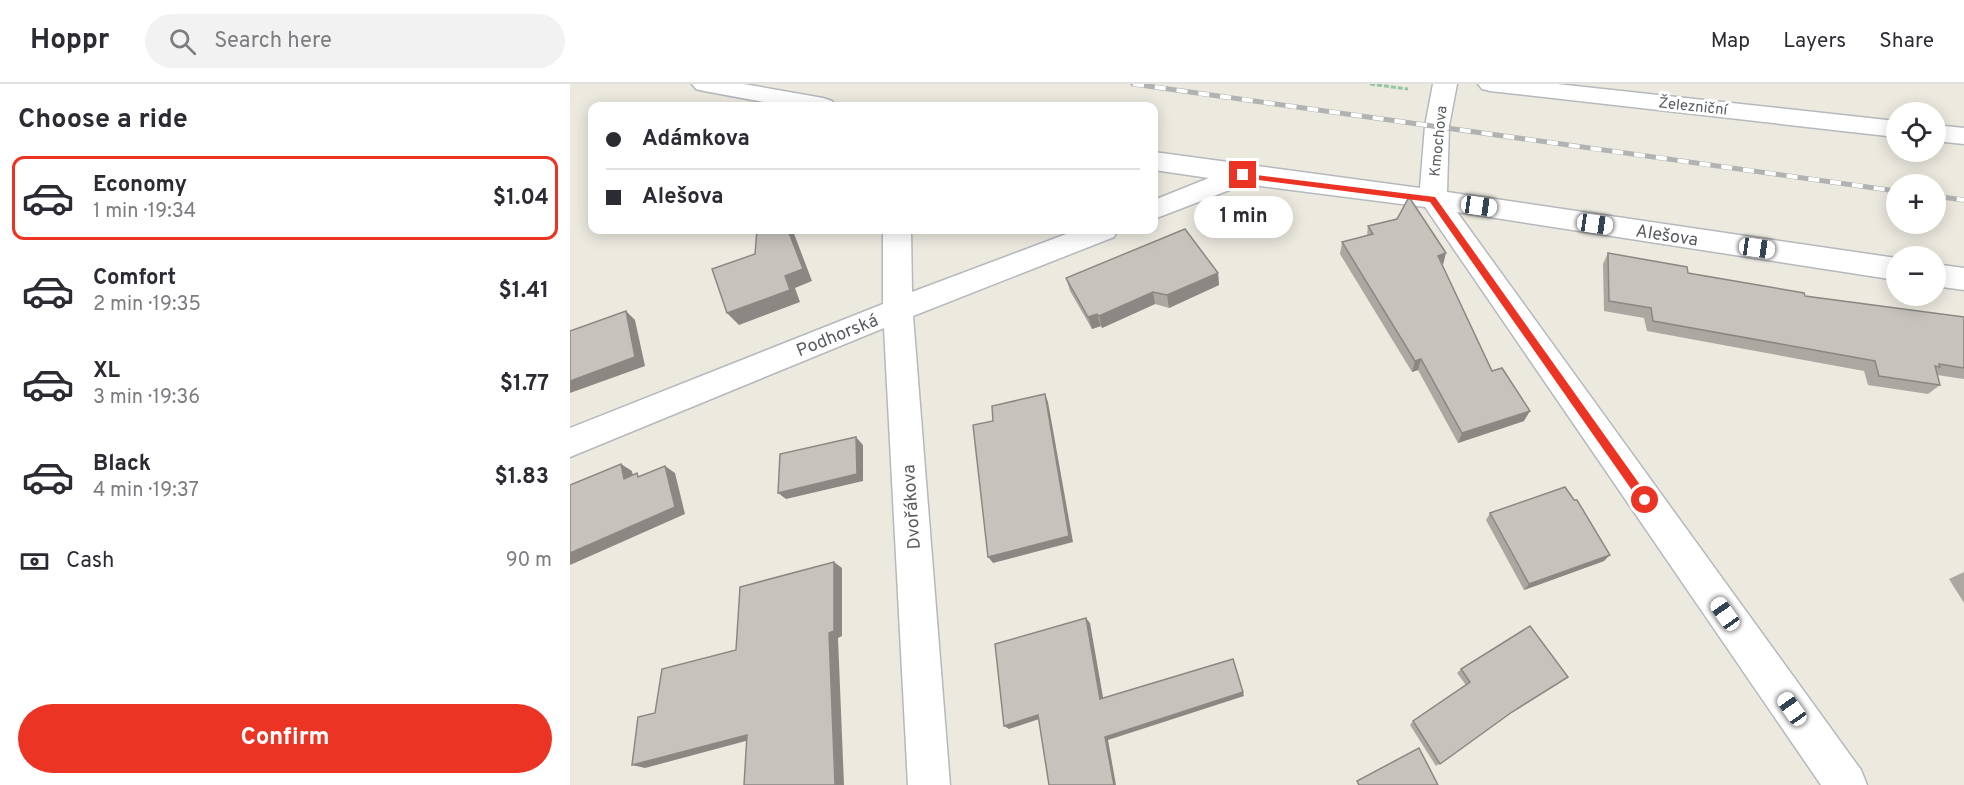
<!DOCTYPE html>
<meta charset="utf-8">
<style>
body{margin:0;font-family:Overpass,sans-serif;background:#f2f2f3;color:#2b2b33;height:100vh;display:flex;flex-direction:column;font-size:22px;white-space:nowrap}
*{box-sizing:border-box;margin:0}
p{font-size:20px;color:#7c7c81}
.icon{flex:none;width:33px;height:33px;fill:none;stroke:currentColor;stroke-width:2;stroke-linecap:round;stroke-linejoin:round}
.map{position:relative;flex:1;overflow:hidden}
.panel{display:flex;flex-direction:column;background:#fff;width:570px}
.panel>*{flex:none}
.hud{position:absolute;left:18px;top:18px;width:570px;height:132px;border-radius:12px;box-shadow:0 3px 15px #0003;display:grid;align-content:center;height:132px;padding:0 18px;background:#fff}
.buttons{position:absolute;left:1316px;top:18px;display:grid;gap:12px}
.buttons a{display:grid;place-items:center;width:60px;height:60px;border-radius:50%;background:#fff;box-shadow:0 3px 15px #0003;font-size:30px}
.end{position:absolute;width:27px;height:27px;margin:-14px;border:8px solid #ec3424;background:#fff;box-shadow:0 0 0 3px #fff}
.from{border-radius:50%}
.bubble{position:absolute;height:42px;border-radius:21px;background:#fff;box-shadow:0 3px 15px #0003;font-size:20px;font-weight:700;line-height:42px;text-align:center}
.car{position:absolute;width:18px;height:36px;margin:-18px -9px;border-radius:8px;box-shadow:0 0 4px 2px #0007;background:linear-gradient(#fff 24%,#345 0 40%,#fff 0 76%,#345 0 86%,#fff 0)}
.hud b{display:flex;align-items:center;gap:21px;height:57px;font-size:22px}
.hud b+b{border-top:2px solid #e1e1e2}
.hud i{width:15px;height:15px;background:#2b2b33}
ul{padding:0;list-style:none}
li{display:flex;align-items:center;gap:18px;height:84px;margin:0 12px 9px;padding:0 6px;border:3px solid transparent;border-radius:12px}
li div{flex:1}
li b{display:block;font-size:22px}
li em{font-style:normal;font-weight:700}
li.on{border-color:#ec3424}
li>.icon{width:54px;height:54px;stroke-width:1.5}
h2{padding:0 18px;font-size:27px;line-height:72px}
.pay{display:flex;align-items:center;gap:15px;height:66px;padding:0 18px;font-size:22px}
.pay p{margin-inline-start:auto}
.button{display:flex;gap:12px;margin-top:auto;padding:12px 18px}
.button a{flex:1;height:69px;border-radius:36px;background:#ec3424;color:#fff;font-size:24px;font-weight:700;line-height:69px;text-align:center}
header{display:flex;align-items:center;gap:36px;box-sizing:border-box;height:84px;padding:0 30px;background:#fff;border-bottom:2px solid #e1e1e2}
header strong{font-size:28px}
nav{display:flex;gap:33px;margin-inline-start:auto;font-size:21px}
.search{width:420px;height:54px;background:#f2f2f3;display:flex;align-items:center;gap:15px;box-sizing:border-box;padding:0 21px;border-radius:33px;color:#7c7c81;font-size:22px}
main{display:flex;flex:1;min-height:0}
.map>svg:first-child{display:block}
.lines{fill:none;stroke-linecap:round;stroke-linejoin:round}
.minor-casing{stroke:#b5b8bd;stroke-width:3}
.path{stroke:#93c6a2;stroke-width:3;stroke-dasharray:5 2;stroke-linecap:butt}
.minor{fill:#fff;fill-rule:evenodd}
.rail-casing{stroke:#b1b2b2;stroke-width:5}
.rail{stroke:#fff;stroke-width:4;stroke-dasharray:11;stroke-linecap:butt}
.wall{fill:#aba8a2}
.shaded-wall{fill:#8b8884}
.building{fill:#c7c3bc;stroke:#8b8884;stroke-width:1.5}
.route{fill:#ec3424}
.labels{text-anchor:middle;stroke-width:6;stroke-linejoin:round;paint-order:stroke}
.far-street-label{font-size:15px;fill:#585c61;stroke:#fff}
.street-label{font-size:18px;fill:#585c61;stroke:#fff}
</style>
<header>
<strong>Hoppr</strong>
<div class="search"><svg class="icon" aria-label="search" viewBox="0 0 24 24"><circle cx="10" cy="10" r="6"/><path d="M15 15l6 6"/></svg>Search here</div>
<nav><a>Map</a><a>Layers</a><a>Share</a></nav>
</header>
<main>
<section class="panel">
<h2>Choose a ride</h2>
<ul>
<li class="on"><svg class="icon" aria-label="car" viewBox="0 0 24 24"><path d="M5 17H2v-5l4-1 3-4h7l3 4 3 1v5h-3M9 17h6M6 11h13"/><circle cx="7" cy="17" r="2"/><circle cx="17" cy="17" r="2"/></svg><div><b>Economy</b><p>1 min · 19:34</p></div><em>$1.04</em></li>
<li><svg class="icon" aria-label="car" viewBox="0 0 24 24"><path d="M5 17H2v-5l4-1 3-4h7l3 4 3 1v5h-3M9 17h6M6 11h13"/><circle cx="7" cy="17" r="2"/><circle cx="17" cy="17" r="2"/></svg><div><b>Comfort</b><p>2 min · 19:35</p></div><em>$1.41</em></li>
<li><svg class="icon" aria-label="car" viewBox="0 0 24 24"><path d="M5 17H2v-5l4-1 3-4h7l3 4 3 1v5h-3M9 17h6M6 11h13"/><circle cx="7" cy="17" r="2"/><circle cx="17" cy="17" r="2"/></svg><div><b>XL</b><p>3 min · 19:36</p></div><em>$1.77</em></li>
<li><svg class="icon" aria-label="car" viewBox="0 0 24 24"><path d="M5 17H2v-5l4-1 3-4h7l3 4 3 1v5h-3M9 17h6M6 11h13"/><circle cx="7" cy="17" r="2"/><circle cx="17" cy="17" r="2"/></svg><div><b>Black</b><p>4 min · 19:37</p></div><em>$1.83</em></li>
</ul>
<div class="pay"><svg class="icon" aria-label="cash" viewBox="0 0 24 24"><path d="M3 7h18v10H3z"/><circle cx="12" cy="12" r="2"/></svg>Cash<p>90 m</p></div>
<div class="button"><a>Confirm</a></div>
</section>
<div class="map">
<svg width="1394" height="701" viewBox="0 0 1394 701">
<rect width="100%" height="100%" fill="#ece9df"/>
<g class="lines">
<g class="minor-casing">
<g id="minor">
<path d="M122,0h52l79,14 9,3 3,5h-50l-81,-15 -8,-2z"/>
<path d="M863,0h24l-8,42 -2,66 449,66v22l-439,-68 404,558 6,15h-46l-396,-578 -180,-23 -91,35v-19l55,-22 -55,-8v-18l266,36 5,-62z"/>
<path d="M908,0h79l339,37v16l-406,-46 -8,-2z"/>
<path d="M1365,41l29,3v16l-29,-3z"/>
<path d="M313,146h28l1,62 165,-62h41l-4,7 -201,79 37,469h-42l-24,-457 -314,129v-29l313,-124z"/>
<path d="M1365,180l29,4v22l-29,-4z"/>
</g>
</g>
<path class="path" d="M800,0l38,5"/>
<use href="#minor" class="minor"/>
<g class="rail-casing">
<g id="rail">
<path d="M563,0l763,107"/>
<path d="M1365,112l29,4"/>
</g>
</g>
<use href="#rail" class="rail"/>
</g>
<g class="wall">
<path d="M798,142l74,39 50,106 32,50 -66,22 -40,-73 -6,2 -72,-118 2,-12 25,-6z"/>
<path d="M1038,169l80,20 117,23 159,21v62l-27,-4 3,10 -12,9 -60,-9 -4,-14 -217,-40 -3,-13 -40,-7 -1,-47z"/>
<path d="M648,189l1,12 -50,23 -14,-4 -53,24 -1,-2 -9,3 -22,-38 -4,-13z"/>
<path d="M920,429l114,48 -80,29 -38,-70z"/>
<path d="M1394,488v31l-15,-24z"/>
<path d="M891,585l46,47 -71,50 -26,-41 3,-4 53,-36 -9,-12z"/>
</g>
<g class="shaded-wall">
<path d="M218,146h12l-7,1 19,50 -17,7 5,14 -61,23 -12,-12 58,-37z"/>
<path d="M876,169l-3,12 -5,-9z"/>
<path d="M648,189l1,12 -50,23 -2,-13z"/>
<path d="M583,208l2,12 -53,24 -3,-12z"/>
<path d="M56,227l9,9 10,46 -75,27v-12z"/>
<path d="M527,230l4,12 -9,3 -4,-12z"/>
<path d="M851,275l-3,11 -6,2 3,-11z"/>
<path d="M475,310l3,8 25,140 -80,21 -5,-6z"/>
<path d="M960,327l-6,10 -66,22 4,-10z"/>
<path d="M286,353l7,8v36l-77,18 -8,-6z"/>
<path d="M51,380l11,7 3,15 -11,-7z"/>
<path d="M95,382l10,7 10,41 -115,51v-12z"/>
<path d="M1040,471l-6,6 -80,29 5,-6z"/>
<path d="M264,478l8,6v68l-4,2 6,147h-9l-6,-152z"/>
<path d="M516,534l4,5 14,80 -4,-4z"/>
<path d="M673,608l1,4 -136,44 8,45h-2l-9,-48z"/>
<path d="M468,631l4,3 -33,11 -5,-3z"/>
<path d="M177,651l10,3 -112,30 -13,-3z"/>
</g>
<g class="building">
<path d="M839,113l37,56 -8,3 54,115 10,-3 28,43 -68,22 -41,-74 -6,2 -73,-119 31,-8 -5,-8 29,-7z"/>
<path d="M615,145l33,44 -51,22 -14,-3 -54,24 -2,-2 -9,3 -22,-39z"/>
<path d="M187,146h31l15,39 -18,7 5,14 -63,23 -15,-44 43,-15z"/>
<path d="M1038,169l79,14 1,6 116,20 1,3 159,21v51l-25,-4 1,3 -5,-1 5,19 -61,-9 -4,-15 -222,-40 -2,-13 -42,-7z"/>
<path d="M56,227l9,46 -65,24v-50z"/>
<path d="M475,310l24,142 -81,21 -15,-132 20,-4 -1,-15z"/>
<path d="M286,353l1,37 -79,19 2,-39z"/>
<path d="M51,380l3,15 13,-6 1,4 27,-11 10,41 -105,46v-68z"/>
<path d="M995,403l9,13h3l33,55 -81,29 -39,-71z"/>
<path d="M264,478v69l-5,2 6,152h-91l3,-50 -115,30 6,-48 17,-4 7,-44 74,-19 4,-63z"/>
<path d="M516,534l14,81 133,-40 10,33 -138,45 9,48h-65l-11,-70 -34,11 -9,-82z"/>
<path d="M960,542l38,51 -56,35 -72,52 -27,-43 57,-39 -9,-13z"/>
<path d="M849,664l19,37h-79l-2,-4z"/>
</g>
<path class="route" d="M670,89l195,24 213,299v7h-7l-211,-301 -187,-24 -3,-1z"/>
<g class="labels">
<g class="far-street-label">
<text transform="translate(1123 22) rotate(6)" y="5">Železniční</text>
<text transform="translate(868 57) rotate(-84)" y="5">Kmochova</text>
</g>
<g class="street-label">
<text transform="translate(1097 151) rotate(9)" y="6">Alešova</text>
<text transform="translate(267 251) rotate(-22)" y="6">Podhorská</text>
<text transform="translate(341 423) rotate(-94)" y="6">Dvořákova</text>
</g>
</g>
</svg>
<div class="buttons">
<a><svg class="icon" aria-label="locate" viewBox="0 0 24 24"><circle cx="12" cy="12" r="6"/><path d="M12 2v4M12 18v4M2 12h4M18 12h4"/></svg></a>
<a>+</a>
<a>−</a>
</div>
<i class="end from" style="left:1075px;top:416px"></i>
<i class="end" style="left:673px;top:91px"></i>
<div class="bubble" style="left:624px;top:112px;width:99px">1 min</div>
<i class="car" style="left:909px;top:122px;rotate:98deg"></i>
<i class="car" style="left:1025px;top:140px;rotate:98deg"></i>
<i class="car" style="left:1187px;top:164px;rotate:98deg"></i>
<i class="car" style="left:1155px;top:530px;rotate:325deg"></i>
<i class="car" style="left:1222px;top:625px;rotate:325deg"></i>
<div class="hud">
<b><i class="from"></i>Adámkova</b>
<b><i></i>Alešova</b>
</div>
</div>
</main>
